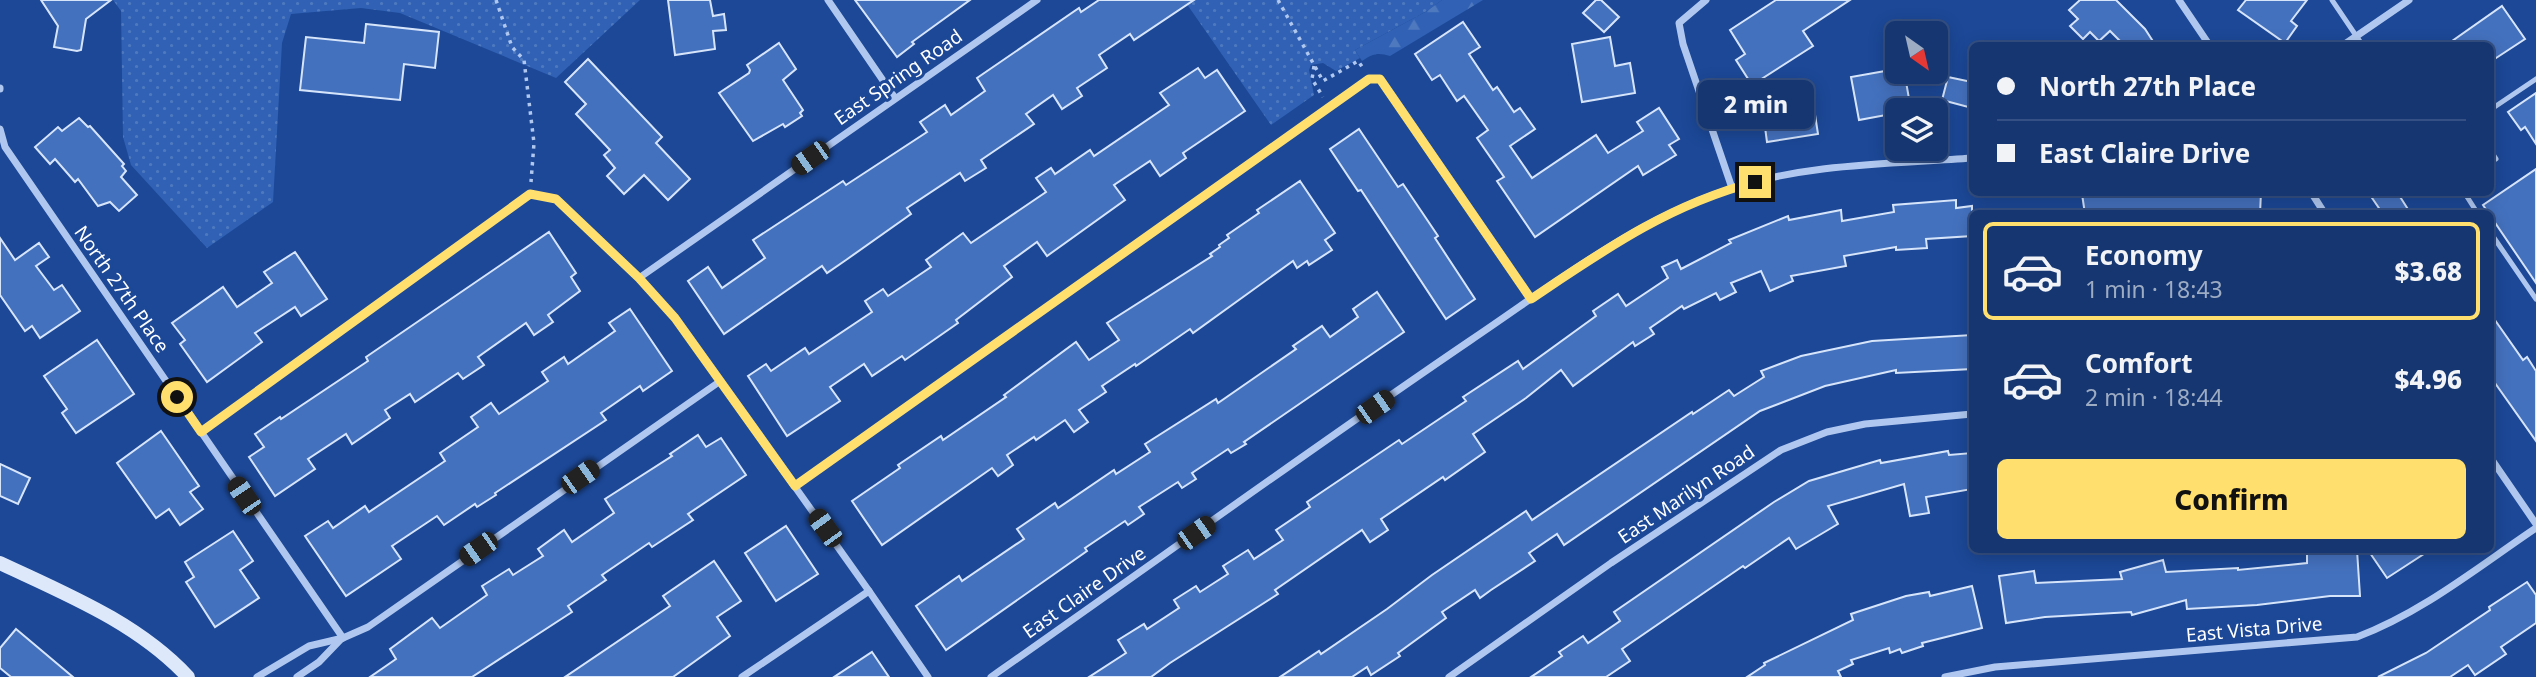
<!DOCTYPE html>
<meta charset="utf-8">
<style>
body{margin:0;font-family:"Noto Sans",sans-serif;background:#1e3e76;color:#f1f3f6;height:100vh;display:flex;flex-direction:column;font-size:26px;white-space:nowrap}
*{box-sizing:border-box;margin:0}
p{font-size:23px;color:#9dabc3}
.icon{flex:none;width:38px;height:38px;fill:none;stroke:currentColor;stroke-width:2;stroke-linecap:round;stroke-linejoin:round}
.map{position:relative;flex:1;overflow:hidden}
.panel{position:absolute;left:1969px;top:210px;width:525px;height:343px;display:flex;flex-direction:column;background:#153671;border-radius:10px;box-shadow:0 4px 18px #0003,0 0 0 2px #345084}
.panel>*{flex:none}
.hud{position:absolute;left:1969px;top:42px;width:525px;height:154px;border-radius:10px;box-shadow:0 4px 18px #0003,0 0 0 2px #345084;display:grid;align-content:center;height:154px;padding:0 28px;background:#153671}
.needle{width:46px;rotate:146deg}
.buttons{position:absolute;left:1885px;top:21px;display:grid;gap:14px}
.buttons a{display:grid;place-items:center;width:63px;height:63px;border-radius:10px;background:#153671;box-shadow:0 4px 18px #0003,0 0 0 2px #345084;font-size:35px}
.end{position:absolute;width:32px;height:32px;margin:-16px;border:9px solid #ffe06f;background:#111;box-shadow:0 0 0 4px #111}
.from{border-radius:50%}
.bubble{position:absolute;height:49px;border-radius:10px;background:#153671;box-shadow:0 4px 18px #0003,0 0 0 2px #345084;font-size:23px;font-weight:800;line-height:49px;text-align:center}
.car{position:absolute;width:21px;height:42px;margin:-21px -10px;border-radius:9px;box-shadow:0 0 5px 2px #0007;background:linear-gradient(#222 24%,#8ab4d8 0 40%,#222 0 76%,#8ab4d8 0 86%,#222 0)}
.hud b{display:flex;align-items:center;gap:24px;height:66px;font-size:26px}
.hud b+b{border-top:2px solid #345084}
.hud i{width:18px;height:18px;background:#f1f3f6}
ul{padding:12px 0 0;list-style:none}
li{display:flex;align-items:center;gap:21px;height:98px;margin:0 14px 10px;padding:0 14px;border:4px solid transparent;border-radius:10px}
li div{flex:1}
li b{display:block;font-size:26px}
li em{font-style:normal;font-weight:800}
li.current{border-color:#ffe06f}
li>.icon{width:63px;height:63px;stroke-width:1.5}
.action{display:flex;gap:14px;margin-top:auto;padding:14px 28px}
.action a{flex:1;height:80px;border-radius:10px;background:#ffe06f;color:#111;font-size:28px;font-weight:800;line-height:80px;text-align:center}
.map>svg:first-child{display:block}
.grass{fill:url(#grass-dots)}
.forest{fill:url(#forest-firs)}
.building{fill:#4471be;stroke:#d7e5fb;stroke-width:2}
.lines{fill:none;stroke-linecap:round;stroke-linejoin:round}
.path{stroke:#b0c8f0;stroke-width:3.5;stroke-dasharray:3.5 5;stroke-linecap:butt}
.lane{stroke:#b0c8f0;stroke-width:5}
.street{stroke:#b0c8f0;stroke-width:7}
.secondary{stroke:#dee8fb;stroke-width:14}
.route{stroke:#ffe06f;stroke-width:9}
.labels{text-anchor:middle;stroke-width:6;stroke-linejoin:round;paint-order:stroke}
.street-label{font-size:19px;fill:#fff;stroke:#1c4897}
</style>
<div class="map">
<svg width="2536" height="677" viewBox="0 0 2536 677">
<defs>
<pattern id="grass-dots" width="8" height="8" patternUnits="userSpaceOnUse" patternTransform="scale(1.75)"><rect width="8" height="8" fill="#3061b4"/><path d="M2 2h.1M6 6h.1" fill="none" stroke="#4f79bf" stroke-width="1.8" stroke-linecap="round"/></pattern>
<pattern id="forest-firs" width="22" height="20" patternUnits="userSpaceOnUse" patternTransform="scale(1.75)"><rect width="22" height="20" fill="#3061b4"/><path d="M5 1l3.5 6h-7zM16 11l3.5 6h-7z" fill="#4f79bf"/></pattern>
</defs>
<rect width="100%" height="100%" fill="#1c4897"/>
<g class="grass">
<path d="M113,0h527l-84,78 -156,-65 -39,-5 -70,6 -9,29 -9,159 -66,46 -76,-83 -8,-28 -2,-126z"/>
<path d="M1184,0h258l-15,11 -72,39 5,8 -24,13 -13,-8 -12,2 -2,5 5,25 -43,30z"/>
</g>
<path class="forest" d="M1442,0h41l-93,56c-12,-4 -18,-2 -28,5l-7,-11 72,-39z"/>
<g class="building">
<path d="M41,0h70l-25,19 -5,31 -4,1 -23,-4 4,-21z"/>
<path d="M668,0h42l3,16 11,-2 2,16 -13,1 2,18 -40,6z"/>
<path d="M855,0h115l-58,42 2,2 -17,13z"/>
<path d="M1099,0h95l-60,40 -4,-6 -31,21 8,13 -30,20 5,8 -20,13 -9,-14 -27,19 8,10 -53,36 5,8 -21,13 -5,-8 -53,35 4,6 -65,46 -19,13 -5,-7 -98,68 -36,-53 20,-14 14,21 43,-30 -12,-18 90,-59 3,4 81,-53 -7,-10 25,-17 6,10 34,-24 -8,-13 102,-70 2,4z"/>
<path d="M1596,0h5l18,17 -15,15 -21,-19z"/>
<path d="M1776,0h74l-47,31 10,15 -61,39 -16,-25 9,-6 -15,-24z"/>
<path d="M2080,0h36l29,29 11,17h-31l-15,-15 -11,10 -9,-9 -7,7 -13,-13 8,-7 -9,-9z"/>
<path d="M2246,0h61l-16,21 6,5 -12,17 -47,-33z"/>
<path d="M2502,6l23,33 -35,23v-16h-45z"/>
<path d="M1463,22l17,25 -11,7 24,36 4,-3 17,25 6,-4 15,21 -25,17 22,32 64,-43 12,18 35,-22 -6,-9 22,-14 20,31 -10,6 7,10 -33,20 -5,-9 -103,71 -38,-56 7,-4 -27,-39 11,-8 -24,-34 -7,5 -17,-26 -8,5 -17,-26z"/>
<path d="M366,24l73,8 -4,36 -31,-4 -4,36 -100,-10 6,-53 58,6z"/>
<path d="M1610,37l5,29 15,-3 5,30 -53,9 -10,-58z"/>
<path d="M779,43l17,26 -13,11 20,30 -3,3 2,3 -17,11 -2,-3 -30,17 -34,-48 30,-20 1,-3 -3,-5z"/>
<path d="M588,59l74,78 -6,6 34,36 -22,21 -24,-25 -20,19 -17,-18 8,-8 -11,-13 6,-5 -34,-36 10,-10 -21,-22z"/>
<path d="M1198,68l7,10 12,-8 28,41 -62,42 3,5 -26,18 -10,-15 -36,24 11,15 -78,56 -10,-14 -33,24 8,11 -56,43 2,3 -53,37 -3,-4 -30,20 -8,-12 -34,23 10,14 -53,35 -39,-60 18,-12 5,7 34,-23 4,6 63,-42 -7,-11 18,-12 5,7 43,-29 -5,-7 37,-27 8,10 75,-51 -10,-14 15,-10 4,6 35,-24 4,6 75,-51 -9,-12z"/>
<path d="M1891,70l1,8 13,-2 6,34h-14v3l-38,7 -8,-43z"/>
<path d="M1948,77l24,5v26l-30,-8z"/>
<path d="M1811,89l7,45 -51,8 -6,-45z"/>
<path d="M2536,93v51l-11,-17 -4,3 -13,-18z"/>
<path d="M79,118l9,9 2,-1 34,38 -2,2 4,5 -5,6 16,18 -18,16 -9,-9 -12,4 -20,-27 -3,3 -20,-23 -5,5 -15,-17 23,-20 4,4z"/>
<path d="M1359,129l39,58 5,-3 35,52 -3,2 40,61 -29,20 -85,-129 -3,1 -28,-42z"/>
<path d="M2536,169v114l-53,-78z"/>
<path d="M1300,181l35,52 -10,7 7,10 -23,15 -2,-4 -10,7 -4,-7 -100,72 -3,-4 -54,37 -1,-2 -33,22 4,6 -27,18 9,12 -14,10 -9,-12 -29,20 -2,-3 -27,18 6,10 -15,11 -6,-8 -110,77 -30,-44 48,-33 -2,-3 43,-29 2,4 63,-43 -2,-2 72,-53 13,18 30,-20 -12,-17 105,-67 -2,-2 10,-7 -1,-2 10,-7 -2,-3 32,-22 -2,-3z"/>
<path d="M2096,192h15v3l20,-3h130l-1,22h-175l-3,-20z"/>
<path d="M2368,192h29l14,22h-28z"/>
<path d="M1956,200v8l16,-2v30l-46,3 1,9 -31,2v-3l-52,9 2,10 -55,10 2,5 -23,10 -9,-20 -30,12 5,9 -16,8 -4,-7 -32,16 -2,-3 -32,22 4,6 -19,12 -2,-4 -60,44 -12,-16 -35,28 -53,36 12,18 -40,28 -2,-3 -62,42 7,11 -18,12 -8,-12 -87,60 3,4 -108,69 -19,14h-62l37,-24 -8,-13 26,-16 3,5 32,-21 -5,-8 22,-14 4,6 28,-18 -5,-8 25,-16 6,9 29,-19 -7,-10 34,-23 -3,-5 92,-62 3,4 64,-43 -3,-4 55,-36 5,8 73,-53 -3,-5 25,-17 8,12 42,-28 -6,-11 15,-7 4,9 50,-26 -2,-3 59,-24 1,4 52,-10 1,11 52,-9 -1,-7z"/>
<path d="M549,232l27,41 -5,4 9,14 -32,24 5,7 -19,13 -8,-12 -48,34 6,8 -21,14 -5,-6 -43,29 -5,-8 -25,16 5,8 -38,26 -6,-10 -38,25 7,10 -40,27 -26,-39 15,-10 -9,-13 25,-17 1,2 87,-58 -2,-4z"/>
<path d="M0,238l15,22 24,-17 10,14 -13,9 18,24 8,-5 18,26 -40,27 -8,-12 -7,5 -25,-36z"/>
<path d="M295,252l32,47 -26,17 -6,-9 -40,26 7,9 -55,40 -27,-38 5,-4 -13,-17 51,-36 14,20 35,-24 -8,-11z"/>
<path d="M1377,292l27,40 -160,110 2,2 -15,9 -3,-4 -36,24 4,6 -14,9 -4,-6 -39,25 5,7 -16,11 -3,-4 -40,27 2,3 -141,99 -30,-44 43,-30 3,5 62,-42 -7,-10 38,-26 3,5 56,-38 2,4 34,-22 -5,-8 71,-45 2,4 78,-54 -3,-3 29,-20 8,11 28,-20 -5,-8z"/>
<path d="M630,309l42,62 -29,20 -3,-5 -39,27 5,7 -111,73 1,2 -19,12 -2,-3 -31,21 -7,-9 -45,30 9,13 -55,37 -41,-60 23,-15 5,7 32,-22 4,6 76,-51 -5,-8 38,-26 -7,-10 20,-14 8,11 49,-33 -6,-9 22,-15 4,7 47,-33 -6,-8z"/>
<path d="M2490,313l33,47 4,-3 9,14v70l-46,-65z"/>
<path d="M1972,335v34l-76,4v-3l-71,16 -65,25 -196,134 -7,-11 -28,19 6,8 -44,29 -11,8 -5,-8 -33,22 4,6 -48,35 2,3 -29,19 -4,-8 -15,10h-72l39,-26 2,3 66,-45 45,-34 94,-64 6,9 160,-108 1,2 36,-24 5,6 30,-19 -3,-6 40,-15 71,-15z"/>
<path d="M97,340l37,54 -58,39 -14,-20 5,-4 -23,-33z"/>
<path d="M161,431l38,55 -9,6 13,17 -23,16 -11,-16 -13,9 -39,-55z"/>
<path d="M698,435l8,12 15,-9 25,37 -58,39 5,6 -41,27 -3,-4 -47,32 4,5 -38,26 4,6 -100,65h-102l26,-18 -6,-10 42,-31 8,10 47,-33 -5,-9 27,-17 4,6 30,-19 -5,-7 26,-19 8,12 42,-29 -9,-14 67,-43 -2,-2z"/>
<path d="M1948,451l1,4 23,-2v36l-46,8 3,16 -19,3 -6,-32 -76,22 10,18 -42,25 -7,-11 -44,30 -2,-2 -121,83 8,12 -24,16h-75l31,-21 -3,-4 24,-16 5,7 32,-22 -6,-9 160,-110 35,-21 71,-21 1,3z"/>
<path d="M0,464l30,14 -12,26 -18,-8z"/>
<path d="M786,526l32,48 -42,27 -31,-48z"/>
<path d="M233,531l20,30 -13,9 19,28 -44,29 -29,-45 8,-5 -9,-15z"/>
<path d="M2357,550l3,46h-30l-73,9 -70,4 -1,-9 -54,15 -1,-3 -86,5 -39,6 -7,-47 35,-5 2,12 86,-4 -2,-7 43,-12 3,12 72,-4v2l69,-7v-10z"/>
<path d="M2368,550h62l-43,28z"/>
<path d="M714,561l27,40 -24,16 13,19 -57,41h-108l105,-71 -7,-10z"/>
<path d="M2527,582l9,13v28l-35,24 5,7 -31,21 -7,-10 -18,12h-72l48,-24 64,-43 -1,-3z"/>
<path d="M1972,586l10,42 -60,15 1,3 -21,7 -2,-4 -10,4 -1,-5 -38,12 2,4 -15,7 3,6h-94l18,-12 -1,-2 89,-43 -2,-6 55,-18 23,-4 1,4z"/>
<path d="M16,629l57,48h-62l-11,-9v-20z"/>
<path d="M872,652l17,25h-55z"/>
</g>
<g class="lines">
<g class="path">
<path d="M496,0l16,47 12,13 10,83 -3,39"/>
<path d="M1278,0l45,81 35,-20 5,7"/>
<path d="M1314,66l-2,13 11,18"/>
</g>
<g class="lane">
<path d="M2332,0l31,46"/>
<path d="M2490,110l46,-31"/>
<path d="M2490,150l6,9"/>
<path d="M2464,192l14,22"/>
<path d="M2490,232l46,67"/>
</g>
<g class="street">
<path d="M828,0l67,98"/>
<path d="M1706,0l-27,23 4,21 49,144"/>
<path d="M2179,0l31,46"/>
<path d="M2342,46l67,-46"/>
<path d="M0,89v-1"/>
<path d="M0,129l5,18 338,491"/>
<path d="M2311,192l14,22"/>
<path d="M639,278l398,-278"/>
<path d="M201,432l329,-238 26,5 83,79 36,40 194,273 59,86"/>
<path d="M2490,457l46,67"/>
<path d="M795,486l574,-407h11l151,220"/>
<path d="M257,677l52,-31 34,-8 25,-11 351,-245"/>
<path d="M297,677l22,-15 23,-24"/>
<path d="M742,677l127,-86"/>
<path d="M991,677c160,-112 318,-227 480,-337 82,-55 163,-120 259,-151 78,-26 162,-25 242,-31"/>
<path d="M1449,677l162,-114 170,-113 46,-18 38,-8 107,-10"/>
<path d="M1945,677l50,-10 362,-30c66,-25 121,-70 179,-109"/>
</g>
<path class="secondary" d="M0,563c66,31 138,60 188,114"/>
</g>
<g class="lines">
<path class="route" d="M177,397l24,35 329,-238 26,5 83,79 36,40 120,168 574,-407h11l151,220c73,-49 137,-94 224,-117"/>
</g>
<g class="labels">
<g class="street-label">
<text transform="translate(898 77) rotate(-35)" y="7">East Spring Road</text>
<text transform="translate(122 289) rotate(55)" y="7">North 27th Place</text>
<text transform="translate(1686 494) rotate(-34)" y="7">East Marilyn Road</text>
<text transform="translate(1084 592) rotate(-35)" y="7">East Claire Drive</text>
<text transform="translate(2254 629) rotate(-5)" y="7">East Vista Drive</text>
</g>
</g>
</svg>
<div class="buttons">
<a><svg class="needle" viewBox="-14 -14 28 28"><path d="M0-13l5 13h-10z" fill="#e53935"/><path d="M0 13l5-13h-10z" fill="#9dabc3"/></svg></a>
<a><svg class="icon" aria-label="layers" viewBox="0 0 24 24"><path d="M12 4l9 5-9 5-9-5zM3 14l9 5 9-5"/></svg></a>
</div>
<i class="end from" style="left:177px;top:397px"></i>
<i class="end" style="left:1755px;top:182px"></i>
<div class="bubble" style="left:1698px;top:80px;width:116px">2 min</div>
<i class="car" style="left:810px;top:158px;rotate:235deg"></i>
<i class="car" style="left:1375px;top:407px;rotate:55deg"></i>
<i class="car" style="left:580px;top:477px;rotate:55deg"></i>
<i class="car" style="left:244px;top:496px;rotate:326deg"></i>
<i class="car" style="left:825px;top:528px;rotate:324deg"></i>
<i class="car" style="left:1196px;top:533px;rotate:55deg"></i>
<i class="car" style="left:478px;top:549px;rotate:235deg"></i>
<div class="hud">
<b><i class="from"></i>North 27th Place</b>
<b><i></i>East Claire Drive</b>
</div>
<section class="panel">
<ul>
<li class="current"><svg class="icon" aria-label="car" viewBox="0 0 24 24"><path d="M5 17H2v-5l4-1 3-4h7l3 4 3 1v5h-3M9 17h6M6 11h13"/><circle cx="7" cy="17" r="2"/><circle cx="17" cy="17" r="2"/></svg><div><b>Economy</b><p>1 min · 18:43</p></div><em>$3.68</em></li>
<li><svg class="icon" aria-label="car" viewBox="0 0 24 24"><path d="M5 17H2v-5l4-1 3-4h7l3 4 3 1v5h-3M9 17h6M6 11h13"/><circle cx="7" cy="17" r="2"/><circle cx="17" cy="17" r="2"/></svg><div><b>Comfort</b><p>2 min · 18:44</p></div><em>$4.96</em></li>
</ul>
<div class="action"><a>Confirm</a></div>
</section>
</div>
